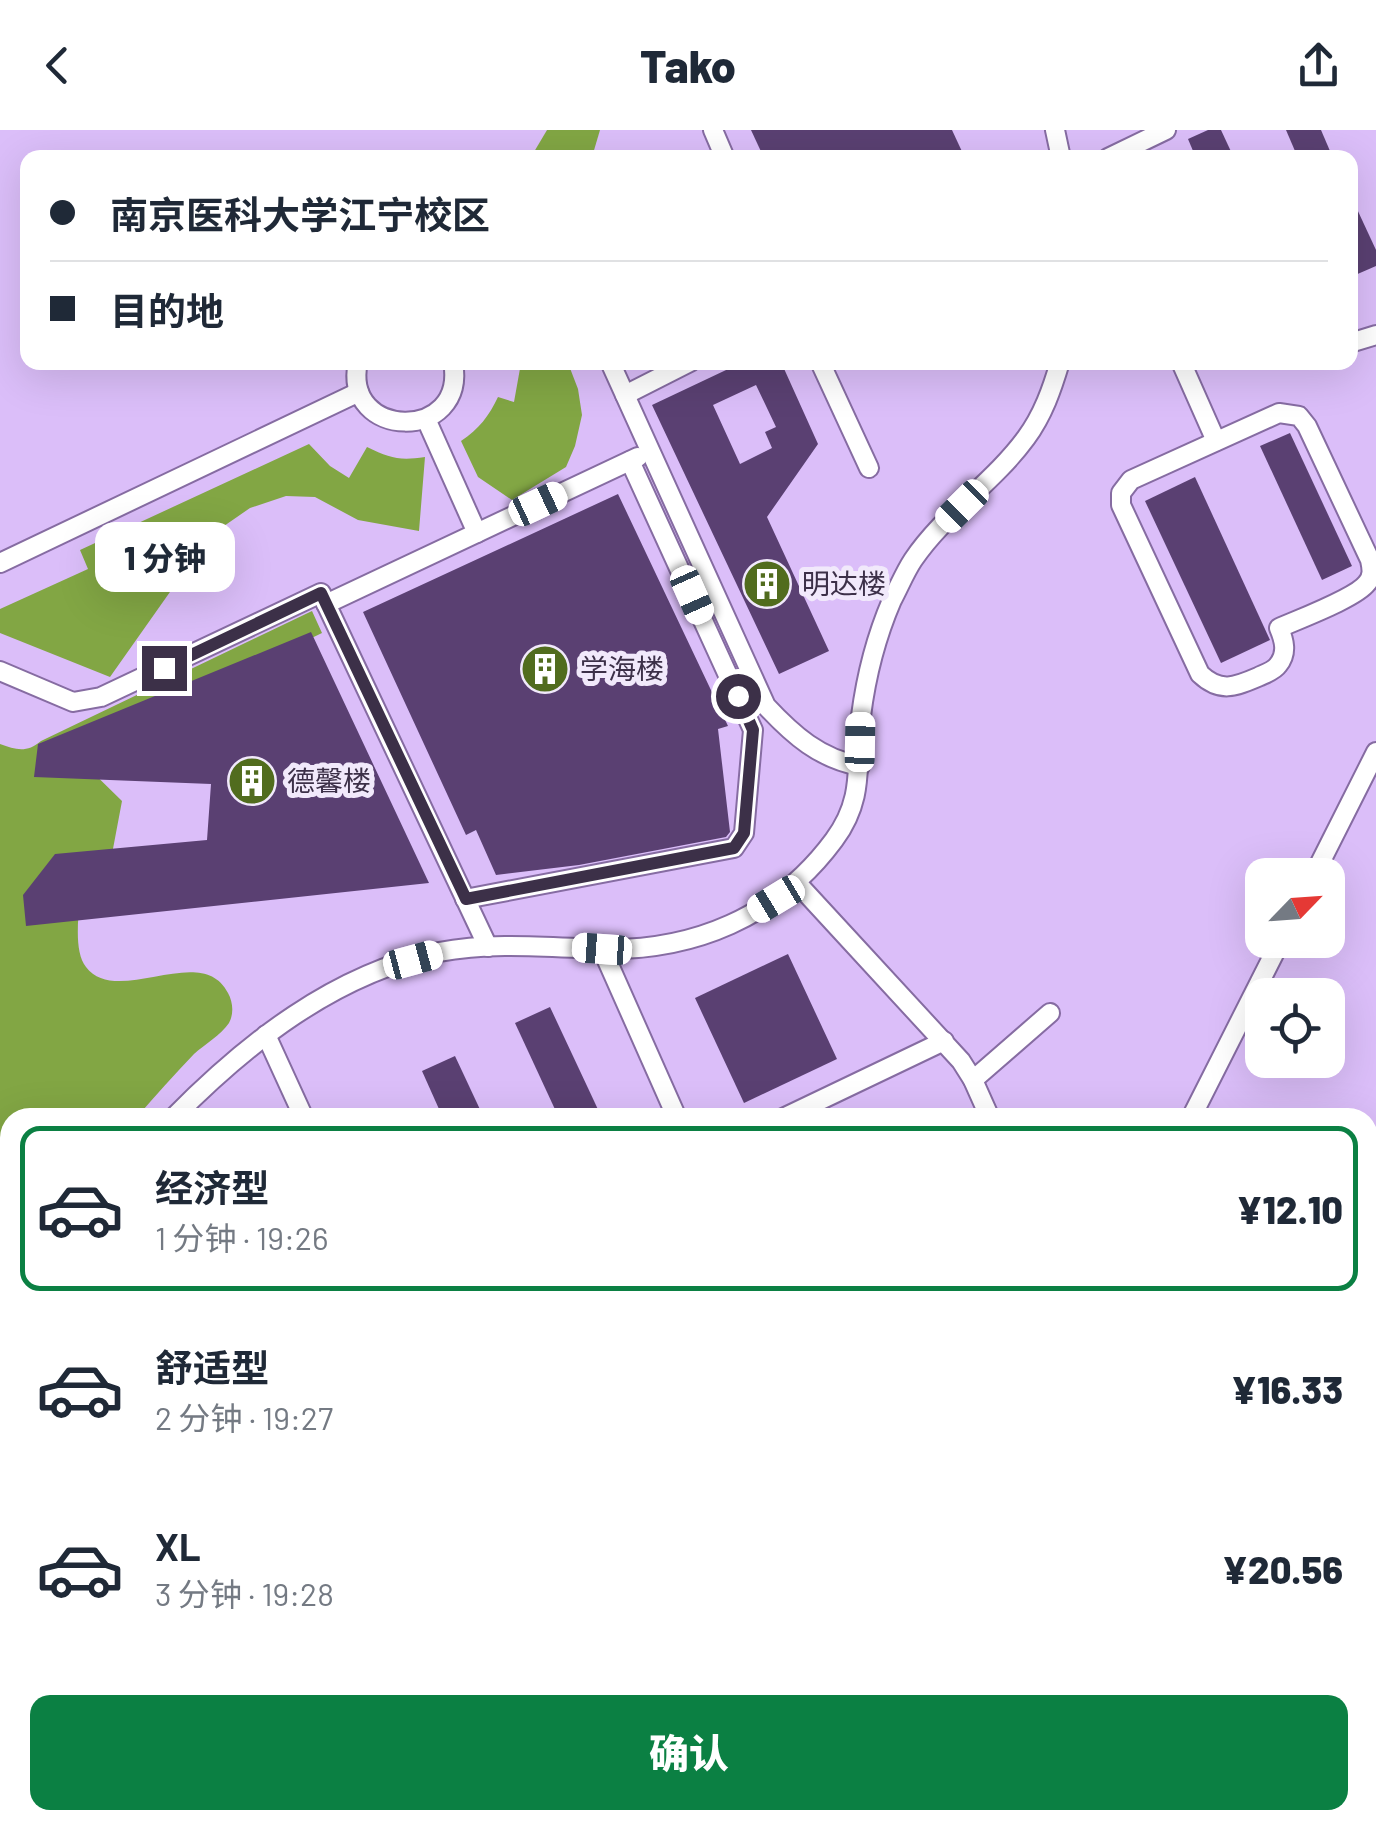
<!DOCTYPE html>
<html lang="zh">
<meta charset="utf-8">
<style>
body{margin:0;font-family:Barlow,"Noto Sans SC",sans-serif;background:#f2f2f3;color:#1f2937;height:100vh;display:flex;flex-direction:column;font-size:38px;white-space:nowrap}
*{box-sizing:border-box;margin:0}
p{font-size:32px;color:#747a83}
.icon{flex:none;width:55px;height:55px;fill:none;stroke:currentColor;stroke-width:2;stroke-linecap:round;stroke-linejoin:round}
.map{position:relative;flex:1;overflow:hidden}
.details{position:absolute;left:0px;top:978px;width:1378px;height:722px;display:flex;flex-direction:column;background:#fff;border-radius:30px 30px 0 0;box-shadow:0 10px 40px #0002}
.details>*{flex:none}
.hud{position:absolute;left:20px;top:20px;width:1338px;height:220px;border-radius:20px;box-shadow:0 10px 40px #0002;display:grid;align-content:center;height:220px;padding:0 30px;background:#fff}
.needle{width:65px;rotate:65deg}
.fabs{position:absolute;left:1245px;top:728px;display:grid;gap:20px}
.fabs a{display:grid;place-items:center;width:100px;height:100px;border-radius:20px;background:#fff;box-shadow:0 10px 40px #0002;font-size:50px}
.end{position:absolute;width:45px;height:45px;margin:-22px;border:12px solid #3c3048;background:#fff;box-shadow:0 0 0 5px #fff}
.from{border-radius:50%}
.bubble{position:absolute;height:70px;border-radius:20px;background:#fff;box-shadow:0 10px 40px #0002;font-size:32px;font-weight:800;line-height:70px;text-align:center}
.car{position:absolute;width:30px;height:60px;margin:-30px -15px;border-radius:12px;box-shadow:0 0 8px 2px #0007;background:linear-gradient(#fff 24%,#345 0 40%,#fff 0 76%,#345 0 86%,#fff 0)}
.hud b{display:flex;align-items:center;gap:35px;height:95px;font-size:38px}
.hud b+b{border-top:2px solid #e0e1e3}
.hud i{width:25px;height:25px;background:#1f2937}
ul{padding:18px 0 0;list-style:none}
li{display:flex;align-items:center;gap:30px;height:165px;margin:0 20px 15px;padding:0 10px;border:5px solid transparent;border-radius:20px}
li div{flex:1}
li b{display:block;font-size:38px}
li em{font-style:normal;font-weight:800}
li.current{border-color:#0b8043}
li>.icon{width:90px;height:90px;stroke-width:1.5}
.cta{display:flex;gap:20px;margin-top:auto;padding:20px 30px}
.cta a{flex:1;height:115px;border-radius:20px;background:#0b8043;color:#fff;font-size:40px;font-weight:800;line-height:115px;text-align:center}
header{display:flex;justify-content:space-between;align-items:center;height:130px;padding:0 30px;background:#fff;font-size:45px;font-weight:800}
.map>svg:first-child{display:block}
.water{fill:#82a644}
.building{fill:#5a4072;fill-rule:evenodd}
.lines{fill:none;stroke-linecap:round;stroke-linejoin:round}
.minor-casing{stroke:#866ca2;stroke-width:22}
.path{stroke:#9580ac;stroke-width:2.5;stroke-dasharray:8 5;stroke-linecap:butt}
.minor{stroke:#fff;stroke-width:18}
.rail{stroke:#917ca6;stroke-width:5;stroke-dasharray:12 12;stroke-linecap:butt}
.route{stroke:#3c3048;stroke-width:12}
.labels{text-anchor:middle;stroke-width:10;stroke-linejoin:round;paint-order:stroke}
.poi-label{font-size:28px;fill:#3c3048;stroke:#f1e9fb;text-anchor:start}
</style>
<header><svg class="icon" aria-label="back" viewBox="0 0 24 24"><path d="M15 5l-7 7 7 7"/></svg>Tako<svg class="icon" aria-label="share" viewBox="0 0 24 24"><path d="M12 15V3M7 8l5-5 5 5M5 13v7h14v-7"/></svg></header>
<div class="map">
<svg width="1376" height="1698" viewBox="0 0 1376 1698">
<rect width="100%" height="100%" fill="#dbbef9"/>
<g class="water">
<path d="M547,0h53l-8,27h-61z"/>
<path d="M521,233h47l10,26 4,26 -7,31 -9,21 -54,33 -34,-23 -17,-36c18,-12 28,-25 37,-44l16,5z"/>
<path d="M309,314l21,22 19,12 18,-31c23,11 32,14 58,10l-6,74 -61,-11 -43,-23 -29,-1 -36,12 -26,18 -23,22 -91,129 -110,-44v-24l88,-40 -8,-19z"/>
<path d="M312,481l10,22 -249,120 49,48 -13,69 -27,6c-1,25 -11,72 4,91 31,41 116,-26 142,26 5,9 6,21 1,30 -8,12 -24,21 -35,31 -20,21 -39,42 -57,63l-127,1v42l-10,-6v-410c16,6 27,9 41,-3z"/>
</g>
<g class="building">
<path d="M751,0h201l13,28h-201z"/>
<path d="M1208,0h13l13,28h-38l-8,-19z"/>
<path d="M1286,0h35l12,28h-35z"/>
<path d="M1350,64l26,56v16l-23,10 -3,-7z"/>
<path d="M743,232h38l37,82 -51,73 62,134 -50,23 -127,-269zM756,255l20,42 -11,5 7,16 -32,16 -27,-59z"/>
<path d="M1290,303l62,133 -30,14 -62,-134z"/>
<path d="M1195,347l75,163 -49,23 -76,-162z"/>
<path d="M618,364l110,232 -10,3 12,103 -4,5 -147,28 -83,10 -20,-45 -10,5 -103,-223z"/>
<path d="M311,502l118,251 -403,43 -3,-31 32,-41 152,-14 4,-56 -177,-7 4,-33z"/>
<path d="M788,824l49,105 -93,44 -49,-105z"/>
<path d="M550,877l52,111h-43l-44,-95z"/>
<path d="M455,926l29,62h-41l-21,-47z"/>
</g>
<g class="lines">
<g class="minor-casing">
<g id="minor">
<path d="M713,0l12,28"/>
<path d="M1055,0l6,28"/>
<path d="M1108,28l58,-28"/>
<path d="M1350,213l26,-8"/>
<path d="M358,232c-17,78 110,81 95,0"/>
<path d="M610,232l156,344c27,29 54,53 94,60"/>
<path d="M820,232l49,106"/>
<path d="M1181,232l35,79"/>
<path d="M625,265l65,-33"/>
<path d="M1279,283l20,3 8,10 63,134c2,9 3,16 -3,23 -11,15 -68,36 -88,45 5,12 9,25 -1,37 -4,6 -14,9 -20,12 -23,10 -38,16 -58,-3l-79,-169v-12l10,-13z"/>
<path d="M426,289l51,114"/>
<path d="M0,433l359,-171"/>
<path d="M326,474l312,-147"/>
<path d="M0,541l73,31 28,-5 220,-104 167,354"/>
<path d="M1314,745l62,-123"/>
<path d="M797,753l164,178 12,19 17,38"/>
<path d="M465,769l269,-51 10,-15 9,-103 -123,-269"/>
<path d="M602,819l75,169"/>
<path d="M266,905l38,83"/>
<path d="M973,950l77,-67"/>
<path d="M173,988c74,-75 161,-144 266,-166 52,-10 106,-5 159,-3 95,3 179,-32 236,-109 32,-43 21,-77 27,-124 5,-39 15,-79 31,-116 7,-13 13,-28 21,-40 31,-46 80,-77 113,-122 17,-23 26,-49 34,-76"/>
<path d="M783,988l161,-77"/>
<path d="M1191,988l90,-178"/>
<path d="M0,1226l10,-15"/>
<path d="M808,1698l4,-8"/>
</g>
</g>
<path class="path" d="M644,1698l1,-8"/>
<use href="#minor" class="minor"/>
<g class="rail">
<path d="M1368,1190l8,-21"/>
<path d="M1368,1245l8,-24"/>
<path d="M1368,1448l8,-20"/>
<path d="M1368,1479l8,-20"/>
<path d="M1142,1698l3,-8"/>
<path d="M1158,1698l4,-8"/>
<path d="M1189,1698l3,-8"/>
<path d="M1275,1698l4,-8"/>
</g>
</g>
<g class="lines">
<path class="route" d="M164,538l157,-75 145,306 268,-51 10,-15 9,-103 -15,-34"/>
</g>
<defs>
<g id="building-disc" transform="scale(2.5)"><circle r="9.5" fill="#516c1e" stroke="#f1e9fb"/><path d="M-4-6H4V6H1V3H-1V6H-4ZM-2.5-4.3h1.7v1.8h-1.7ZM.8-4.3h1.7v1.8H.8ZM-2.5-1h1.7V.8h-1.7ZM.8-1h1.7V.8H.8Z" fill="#fff"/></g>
</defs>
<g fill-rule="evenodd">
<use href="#building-disc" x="767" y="454"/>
<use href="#building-disc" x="545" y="539"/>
<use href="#building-disc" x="252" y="651"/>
</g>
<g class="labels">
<g class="poi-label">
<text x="802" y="464">明达楼</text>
<text x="580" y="549">学海楼</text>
<text x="287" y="661">德馨楼</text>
</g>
</g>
</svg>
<div class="fabs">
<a><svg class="needle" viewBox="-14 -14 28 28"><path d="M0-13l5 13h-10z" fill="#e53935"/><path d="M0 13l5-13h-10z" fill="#747a83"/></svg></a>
<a><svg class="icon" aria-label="locate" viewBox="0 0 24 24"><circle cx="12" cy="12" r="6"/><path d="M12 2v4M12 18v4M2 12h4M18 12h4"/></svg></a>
</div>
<i class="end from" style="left:738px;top:566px"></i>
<i class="end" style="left:164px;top:538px"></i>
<div class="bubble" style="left:95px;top:392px;width:140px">1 分钟</div>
<i class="car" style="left:538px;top:374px;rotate:65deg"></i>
<i class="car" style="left:962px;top:376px;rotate:225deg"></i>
<i class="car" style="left:692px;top:465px;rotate:156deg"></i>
<i class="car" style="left:860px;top:612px;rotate:1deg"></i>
<i class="car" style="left:776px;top:769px;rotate:239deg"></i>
<i class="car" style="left:602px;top:819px;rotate:274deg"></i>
<i class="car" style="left:413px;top:830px;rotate:75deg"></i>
<div class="hud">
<b><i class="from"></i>南京医科大学江宁校区</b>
<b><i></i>目的地</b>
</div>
<section class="details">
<ul>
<li class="current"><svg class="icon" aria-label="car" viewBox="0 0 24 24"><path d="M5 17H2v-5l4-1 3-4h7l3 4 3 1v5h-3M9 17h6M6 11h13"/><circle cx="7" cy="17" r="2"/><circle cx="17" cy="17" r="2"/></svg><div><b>经济型</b><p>1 分钟 · 19:26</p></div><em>¥12.10</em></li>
<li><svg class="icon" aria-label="car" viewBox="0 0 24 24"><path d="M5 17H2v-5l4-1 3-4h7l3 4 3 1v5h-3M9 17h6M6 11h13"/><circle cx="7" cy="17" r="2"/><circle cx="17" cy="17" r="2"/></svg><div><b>舒适型</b><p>2 分钟 · 19:27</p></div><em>¥16.33</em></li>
<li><svg class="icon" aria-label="car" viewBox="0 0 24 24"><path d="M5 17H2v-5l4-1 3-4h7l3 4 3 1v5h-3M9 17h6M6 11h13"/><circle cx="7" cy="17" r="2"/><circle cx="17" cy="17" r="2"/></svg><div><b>XL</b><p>3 分钟 · 19:28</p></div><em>¥20.56</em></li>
</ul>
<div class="cta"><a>确认</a></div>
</section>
</div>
